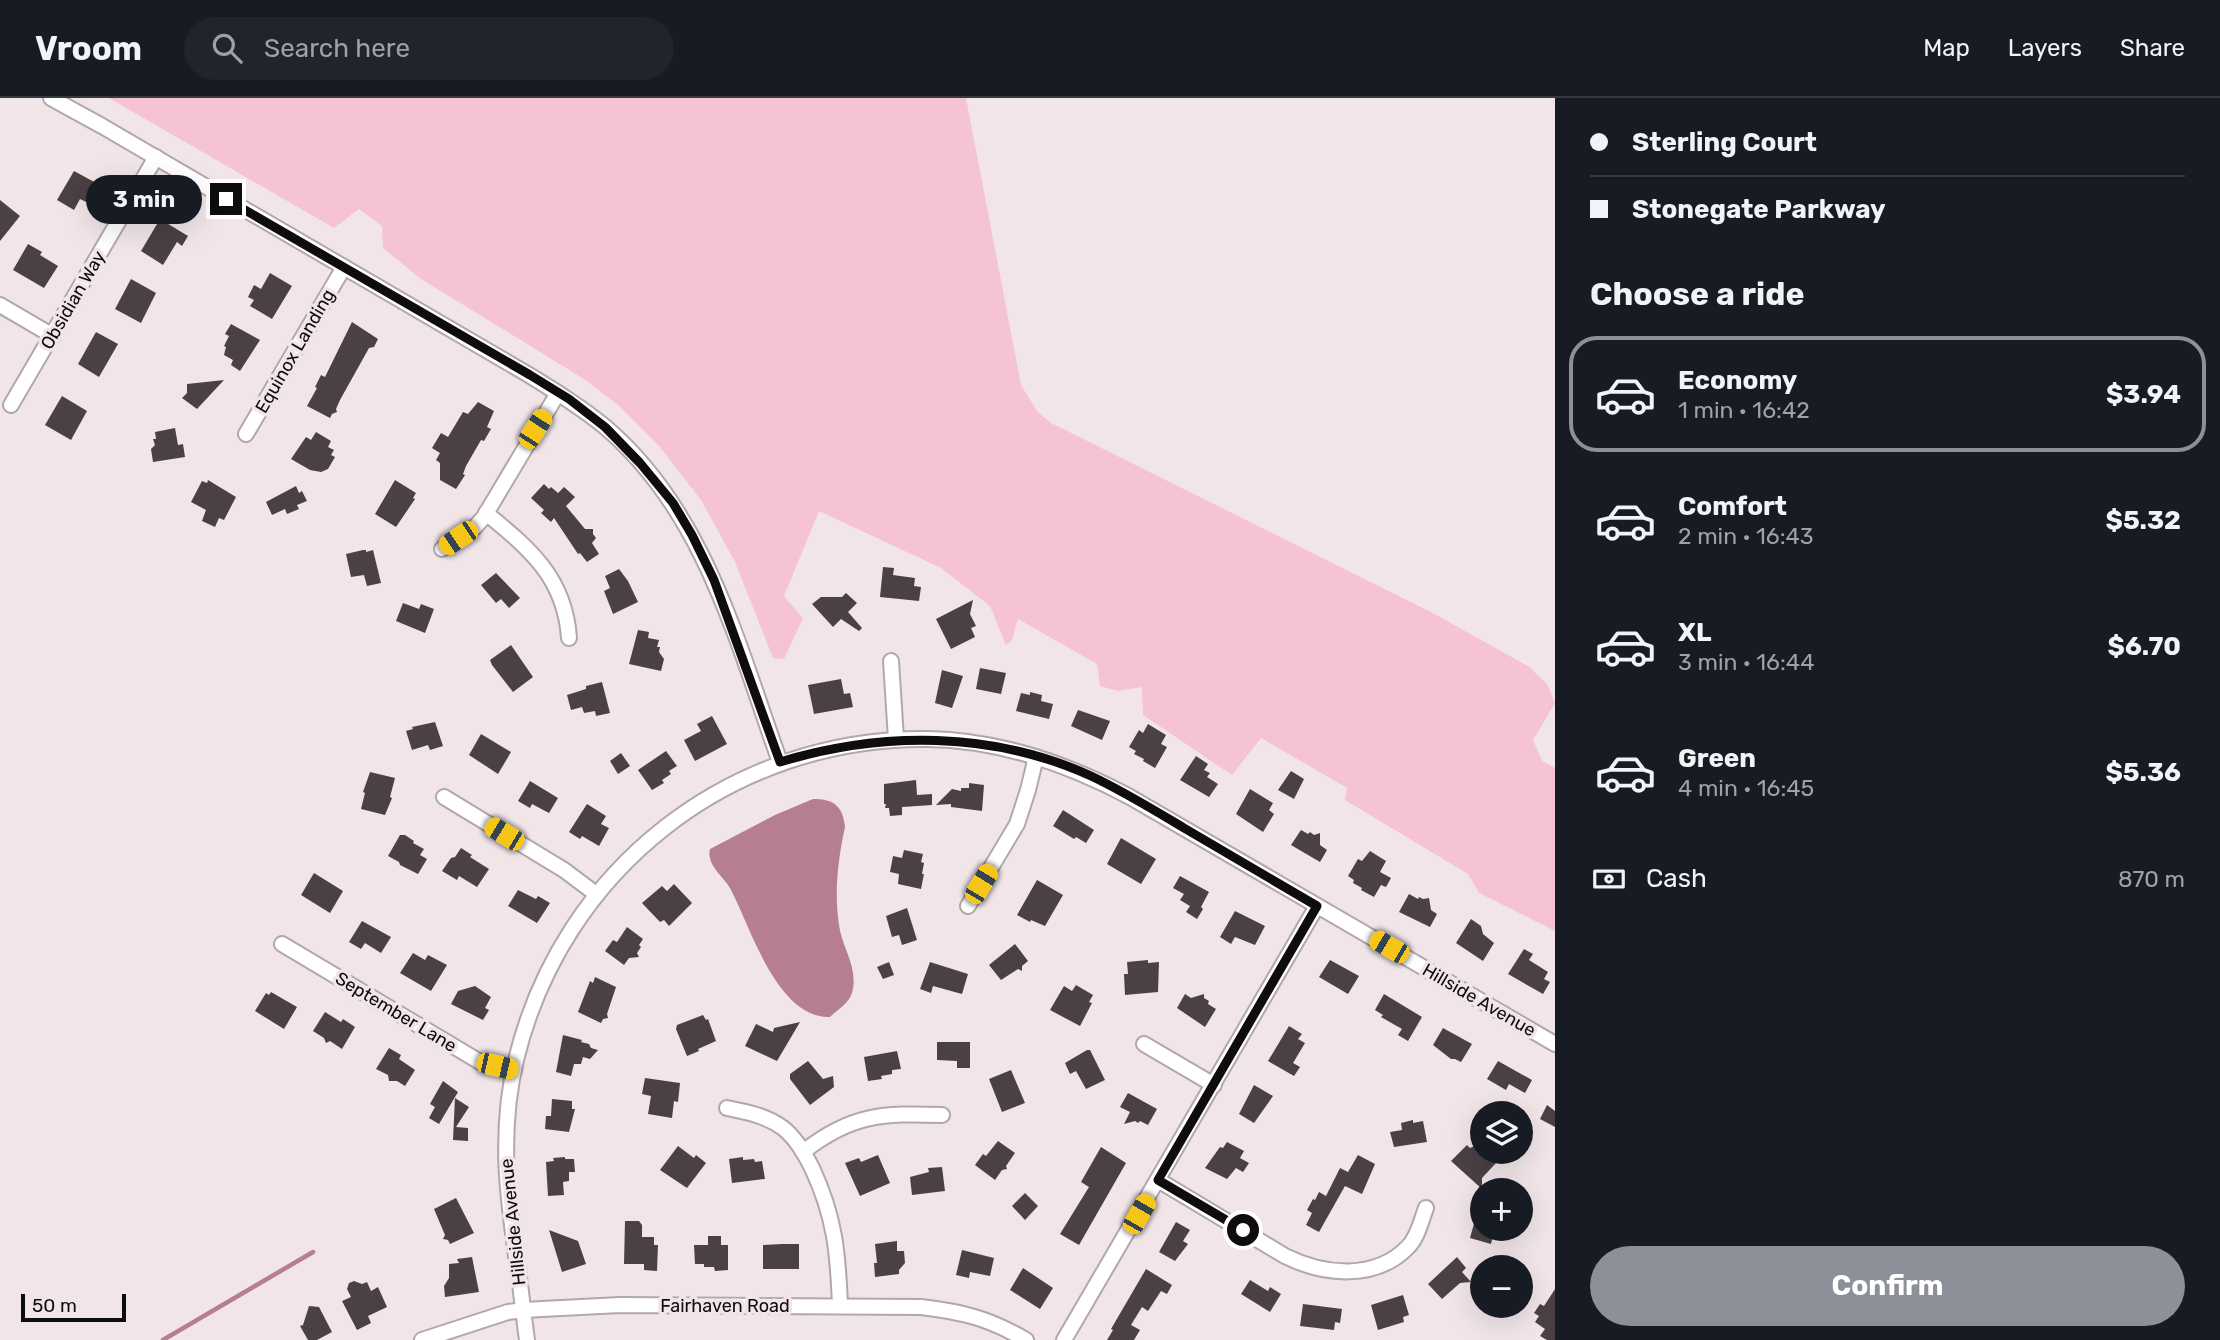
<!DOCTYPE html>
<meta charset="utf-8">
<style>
body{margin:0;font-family:Rubik,sans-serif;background:#20242c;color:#f1f3f6;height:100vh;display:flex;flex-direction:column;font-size:26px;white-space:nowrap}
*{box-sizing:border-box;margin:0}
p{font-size:23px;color:#9ea1a6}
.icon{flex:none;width:38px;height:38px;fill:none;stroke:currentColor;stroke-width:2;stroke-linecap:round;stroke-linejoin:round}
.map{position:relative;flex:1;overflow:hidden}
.details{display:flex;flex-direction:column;background:#171b24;width:665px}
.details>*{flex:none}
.top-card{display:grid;align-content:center;height:154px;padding:0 35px;background:#171b24}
.fabs{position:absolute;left:1470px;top:1003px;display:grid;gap:14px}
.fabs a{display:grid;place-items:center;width:63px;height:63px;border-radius:50%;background:#171b24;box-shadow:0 7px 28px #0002;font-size:35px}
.scale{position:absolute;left:21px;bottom:18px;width:105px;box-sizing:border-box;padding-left:7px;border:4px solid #0f0c0d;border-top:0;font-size:19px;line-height:24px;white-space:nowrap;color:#0f0c0d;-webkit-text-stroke:5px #f1e5e8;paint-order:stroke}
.end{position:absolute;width:32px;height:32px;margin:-16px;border:9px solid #0f0c0d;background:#fff;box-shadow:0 0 0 4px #fff}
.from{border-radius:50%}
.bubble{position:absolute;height:49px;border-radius:24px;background:#171b24;box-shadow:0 7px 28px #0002;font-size:23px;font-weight:700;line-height:49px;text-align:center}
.car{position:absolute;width:21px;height:42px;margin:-21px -10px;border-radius:9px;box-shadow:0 0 5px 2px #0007;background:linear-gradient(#f5c518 24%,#345 0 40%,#f5c518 0 76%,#345 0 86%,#f5c518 0)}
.top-card b{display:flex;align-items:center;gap:24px;height:66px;font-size:26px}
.top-card b+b{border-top:2px solid #363941}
.top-card i{width:18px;height:18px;background:#f1f3f6}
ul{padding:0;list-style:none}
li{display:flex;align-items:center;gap:21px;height:116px;margin:0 14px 10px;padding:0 21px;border:4px solid transparent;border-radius:28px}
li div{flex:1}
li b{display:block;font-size:26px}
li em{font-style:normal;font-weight:700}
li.selected{border-color:#8c9099}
li>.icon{width:63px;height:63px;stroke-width:1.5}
h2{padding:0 35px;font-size:32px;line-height:84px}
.pay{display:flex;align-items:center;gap:18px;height:77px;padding:0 35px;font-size:26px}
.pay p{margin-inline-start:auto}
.cta{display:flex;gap:14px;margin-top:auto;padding:14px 35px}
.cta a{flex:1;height:80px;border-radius:42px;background:#8c9099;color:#fff;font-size:28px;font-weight:700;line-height:80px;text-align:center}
header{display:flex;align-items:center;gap:42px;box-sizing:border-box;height:98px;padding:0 35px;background:#171b24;border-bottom:2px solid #363941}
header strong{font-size:33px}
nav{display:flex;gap:38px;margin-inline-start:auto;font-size:24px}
.search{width:490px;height:63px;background:#20242c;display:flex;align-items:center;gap:18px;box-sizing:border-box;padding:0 24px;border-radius:38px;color:#9ea1a6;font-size:26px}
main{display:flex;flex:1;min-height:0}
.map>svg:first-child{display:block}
.green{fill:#f6c3d3}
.water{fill:#b57f91}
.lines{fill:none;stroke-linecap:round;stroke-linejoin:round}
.stream{stroke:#b57f91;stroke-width:4.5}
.building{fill:#4b4144}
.minor-casing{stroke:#b3a7ab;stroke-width:18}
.minor{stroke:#fff;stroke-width:14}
.route{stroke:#0f0c0d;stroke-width:9}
.labels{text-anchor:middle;stroke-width:7;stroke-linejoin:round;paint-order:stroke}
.street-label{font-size:18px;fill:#0f0c0d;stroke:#f1e5e8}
</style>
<header>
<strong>Vroom</strong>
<div class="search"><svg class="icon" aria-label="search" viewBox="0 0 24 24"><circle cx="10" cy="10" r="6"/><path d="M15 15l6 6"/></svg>Search here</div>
<nav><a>Map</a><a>Layers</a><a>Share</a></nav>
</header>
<main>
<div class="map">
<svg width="1555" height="1242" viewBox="0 0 1555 1242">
<rect width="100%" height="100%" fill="#f1e5e8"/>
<path class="green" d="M109,0h857l55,287 16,26 14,12 378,188 99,55 19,18 8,19 -22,37 9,21 13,7v163l-76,-38 -11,-19 -123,-74 2,-12 -86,-50 -29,37 -89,-60 -1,-28 -24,4 -18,-5 -3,-22 -79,-45 -6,21 -6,5 -16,-39 -49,-38 -122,-57 -35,85 19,22 -19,41 -11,-1 -38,-96 -34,-62 -42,-54 -41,-41 -34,-26 -163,-100 -38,-31 -1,-22 -23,-17 -25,19z"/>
<path class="water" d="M813,701c21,0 30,7 32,28 -7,32 -11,65 -6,98 3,23 20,43 13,68 -3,10 -15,17 -22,24 -53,1 -79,-89 -99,-127 -7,-14 -25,-24 -21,-41l65,-34z"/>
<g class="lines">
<path class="stream" d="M163,1242l150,-88"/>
</g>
<g class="building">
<path d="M74,73l24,13 -10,19 -8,-4 -6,11 -17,-10z"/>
<path d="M0,102l20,16 -20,25z"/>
<path d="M160,121l28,17 -6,10 -5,-4 -14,23 -22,-14z"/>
<path d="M28,146l14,8 -2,3 18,11 -14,22 -31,-18z"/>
<path d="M270,175l22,13 -20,33 -22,-13 4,-6 -6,-3 6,-12 7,4z"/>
<path d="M131,181l25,14 -15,30 -26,-14z"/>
<path d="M352,224l26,17 -4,8 -5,1 -29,52 -4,9 1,3 -5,2 -2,4 -23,-12 10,-18 -2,-1 6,-12 4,2z"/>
<path d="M231,226l29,16 -20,31 -9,-6 2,-5 -9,-5 2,-8 -2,-1 5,-10 -4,-2z"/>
<path d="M96,234l22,12 -19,33 -21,-13z"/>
<path d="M224,282l-27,29 -15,-11 5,-5v-9z"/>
<path d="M62,298l25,15 -16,29 -26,-15z"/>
<path d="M478,304l16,9 -7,16 4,2 -7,12 -3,-1 -15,26 -3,8 2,1 -9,14 -16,-9v-17l-4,-3 4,-7 -8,-5 9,-15 7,4 15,-25 5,2z"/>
<path d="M175,330l3,17 5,-1 2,13 -32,5 -2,-13 4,-4 -2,-6h3l-1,-7z"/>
<path d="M316,334l15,9 -3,6 6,3 -3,5 4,2 -7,12 -7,3 -11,-2 -19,-11 15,-22 5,3z"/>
<path d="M208,382l28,17 -12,23 -5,-2 -4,9 -13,-6 4,-11 -15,-8 11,-21 5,2z"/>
<path d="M395,382l21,13 -3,5 2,1 -19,28 -21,-13z"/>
<path d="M544,386l5,5 2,-2 7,6 6,-6 11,10 -9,9 19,23h8v5l3,4 -4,5 7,11 -12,8 -7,-9 -2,1 -24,-36 -3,4 -10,-9 3,-3 -13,-12z"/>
<path d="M296,388l3,7 3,-2 5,10 -10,4 2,4 -12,5 -2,-5 -13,6 -6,-13z"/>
<path d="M363,452h3v2l7,-2 8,33 -14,3 -3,-11 -13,2 -5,-23z"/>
<path d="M883,469l11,1 -1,7 22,3 -1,8 7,1 -2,14 -39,-4z"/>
<path d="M619,471l9,12 10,21 -25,12 -9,-23 6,-3 -5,-12z"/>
<path d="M496,475l24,25 -11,10 -8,-9 -5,4 -15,-18z"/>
<path d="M846,495l11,10 -9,9 14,16 -3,3 -18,-12 -8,8 -21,-23 9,-7h21z"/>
<path d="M973,502l-3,14 6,12 -5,2 4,9 -24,12 -15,-30z"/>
<path d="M403,505l16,6 2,-5 13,5 -9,24 -29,-12z"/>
<path d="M638,532l11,2 -1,6 11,2 -2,7h3l-1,5 5,7 -3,12 -32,-7z"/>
<path d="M511,547l22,32 -20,15 -21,-27 -2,-5z"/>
<path d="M980,570l26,5 -5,21 -25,-5z"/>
<path d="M942,572l21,6 -11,32 -17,-5z"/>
<path d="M841,581l3,15 6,-1 3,14 -39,7 -6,-29z"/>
<path d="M602,584l8,31 -14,3 -1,-5 -11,2 -2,-6 -11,3 -4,-15 19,-6v-3z"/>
<path d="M1030,594l12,3 -1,6 12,3 -4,15 -33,-8 5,-18 9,2z"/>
<path d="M1078,612l32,11 -8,19 -31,-14z"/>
<path d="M712,618l15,28 -32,17 -11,-21 17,-9 -4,-7z"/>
<path d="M435,624l8,24 -13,4 -2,-5 -16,5 -6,-19 7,-2 -1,-2z"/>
<path d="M1148,626l18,11 -5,9 6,3 -12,21 -12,-7 1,-2 -10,-5 2,-3 -7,-4 10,-17 4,3z"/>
<path d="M481,636l30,18 -13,22 -29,-19z"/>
<path d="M666,653l11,15 -8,5 2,3 -9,6 2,3 -12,7 -14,-20z"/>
<path d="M621,655l9,13 -12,8 -8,-13z"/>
<path d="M1196,658l12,8 -4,6 6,3 -3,4 11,7 -9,13 -29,-17z"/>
<path d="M1291,673l13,8 -10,20 -16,-9z"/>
<path d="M370,674l25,6 -5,19 2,1 -7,17 -24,-6 4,-16 -2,-1z"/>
<path d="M916,682l1,15 15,-1v11l-30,2v8l-12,1 -1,-8h-4l1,-4h-2v-20z"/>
<path d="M530,683l28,17 -9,15 -17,-9 -2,4 -12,-7z"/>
<path d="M969,685l15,2 -2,26 -31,-4v-3l-15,1 16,-16 9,2v-3h8z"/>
<path d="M1250,691l23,14 -4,7 5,4 -11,18 -27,-18z"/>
<path d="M587,706l19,12 -5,8 8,4 -10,18 -17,-10 -2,3 -11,-7z"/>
<path d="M1063,712l31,20 -8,13 -10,-6 -2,2 -21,-13z"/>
<path d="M1301,732l7,4 2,-2 4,3 6,-2v12l7,5 -7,12 -29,-17z"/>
<path d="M400,737h5l9,6 -1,2 11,6 -4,6 7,4 -9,15 -18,-9 -1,-3 -11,-6z"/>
<path d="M1121,740l35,21 -15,25 -34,-20z"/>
<path d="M461,750l11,7 -2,2 19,12 -12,18 -18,-11 -2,4 -15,-9 9,-13 4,-1z"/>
<path d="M904,752l19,4 -2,8 3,1 -2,11h2l-3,15 -23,-5 1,-10 -9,-2 3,-16 9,2z"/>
<path d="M1370,753l16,10 -6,11 11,6 -5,9 -5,-2 -7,12 -13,-7 1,-2 -9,-5 1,-3 -6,-4 10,-17 4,2z"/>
<path d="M314,775l29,18 -13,22 -29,-18z"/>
<path d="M1180,778l29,16 -8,15 2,2 -6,10 -11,-7 4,-6 -10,-6 4,-6 -11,-6z"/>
<path d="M1037,782l26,15 -18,31 -14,-6 -1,2 -13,-7z"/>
<path d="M674,786l18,19 -23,23 -5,-6 -4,2 -18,-19 20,-17 5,5z"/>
<path d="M518,792l18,9 2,-3 12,7 -13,20 -29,-17z"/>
<path d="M1409,796l9,5 1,-2 4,2 6,-1 2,12 6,4 -7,13 -31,-15z"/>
<path d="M907,810l10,32 -15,5 -3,-10 -7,2 -6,-21z"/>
<path d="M1235,813l30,15 -10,19 -20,-8 -4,7 -11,-7z"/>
<path d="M1471,821l10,7 2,8 11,9 -11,18 -27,-18z"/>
<path d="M362,823l29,16 -10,16 -16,-10 -4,6 -12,-7z"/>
<path d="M627,829l16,12 -4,6 2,2 -4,6 2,4 -10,1 -5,7 -19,-14 8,-11 4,2z"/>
<path d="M1015,846l13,17 -6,5v5l-4,-2 -17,11 -12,-15z"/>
<path d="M1524,851l9,5 -4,6 19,12 -4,7 6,3 -7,12 -35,-20z"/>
<path d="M413,855l12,7 3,-5 19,10 -16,26 -31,-18z"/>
<path d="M1148,862v3l11,-1 -1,30 -33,3 -1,-21h4l-1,-12z"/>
<path d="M1330,862l29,16 -11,18 -29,-17z"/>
<path d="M889,864l5,13 -11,4 -6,-12z"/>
<path d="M930,864l38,12 -6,20 -29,-8 -2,7 -11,-4z"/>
<path d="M595,879l21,10 -9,27 1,4 -5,1 -2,4 -23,-11 12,-31 3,2z"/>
<path d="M1076,887l17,10 -4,7 3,1 -12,23 -30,-16 14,-24 8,5z"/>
<path d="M475,888l16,11 -6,11 4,2 -6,10 -32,-16 7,-13z"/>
<path d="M271,894l26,15 -13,22 -29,-18 11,-18 3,2z"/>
<path d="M1185,896l6,4 13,-4v4l5,3 -1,3 8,5 -11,18 -28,-19z"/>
<path d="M1384,896l38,23 -14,24 -10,-6 4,-6 -21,-12 2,-2 -8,-5z"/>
<path d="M325,914l16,10 2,-3 12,8 -13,22 -12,-8 -4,2 -2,-5 -11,-7z"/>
<path d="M703,917l3,5 2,-1 8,22 -18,8 1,2 -12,5 -11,-27 1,-4z"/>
<path d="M800,924l-23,39 -32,-15 11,-22 17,8 1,-4z"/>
<path d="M1289,928l13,8 -4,5 7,4 -12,20 7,4 -6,9 -26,-15z"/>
<path d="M1443,930l29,16 -11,18 -6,-3h-4l-18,-14z"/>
<path d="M563,937l19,5 -1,2 8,2 2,4 7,2 -8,9 -7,-2 -2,7h-7l-3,12 -15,-4z"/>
<path d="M937,944h33v26h-13v-7l-20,-1z"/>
<path d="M389,950l12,7 -2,4 16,11 -10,16 -8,-5h-8l-1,-6 -12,-6z"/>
<path d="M1087,952h3l15,30 -19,9 -10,-18 -6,3 -5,-11z"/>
<path d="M897,953l4,18 -9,1v4l-11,2 1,3 -14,2 -4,-24z"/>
<path d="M808,963l15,18 10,-3 1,11 -24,18 -20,-26v-5z"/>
<path d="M1498,963l34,19 -7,13 -16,-9 -3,6 -19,-11z"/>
<path d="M1011,972l14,33 -23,9 -13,-33z"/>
<path d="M645,980l35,5 -2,19 -4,-1 -2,17 -24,-4 3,-18 -9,-2z"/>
<path d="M443,983l15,11 -19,32 -10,-6 6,-11 -5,-3z"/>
<path d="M1254,987l19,11 -19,27 -15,-9z"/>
<path d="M1128,995l29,16 -9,16 -8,-4 -2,2 -3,-2 -11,3 6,-12 -10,-5z"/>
<path d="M455,1000l14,9 -13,20 12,1v13l-15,-1z"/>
<path d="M552,1001l20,2v8h3l-6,23 -24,-3 1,-13h5z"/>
<path d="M1547,1007l8,6v16l-15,-8z"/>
<path d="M1413,1022v3l10,-2 4,21 -33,5 -4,-15 12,-2 -1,-7z"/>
<path d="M998,1043l17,12 -9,13 1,3 -5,1 -7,10 -20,-15 8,-11 3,2z"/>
<path d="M1227,1044l17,9 -4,7 9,5 -6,9 -7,-4 -9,11 -22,-11 15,-21 3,1z"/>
<path d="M1467,1047l3,3 6,-3 6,3v4l14,11 -14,15v11l-31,-28z"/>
<path d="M678,1048l16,12 2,-3 10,8 -19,25 -27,-18z"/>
<path d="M1101,1049l25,16 -47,82 -19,-11 29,-47 -8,-5z"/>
<path d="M878,1057l12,28 -30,13 -15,-33 14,-5 2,4z"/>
<path d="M1358,1057l17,9 -13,30 -17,-8 -26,46 -13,-7 6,-12 -5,-3 6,-11 2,1 4,-8 7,4 14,-28 8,4z"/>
<path d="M565,1059v2h9l1,13h-6v9l-6,1 1,13 -16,1 -2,-34 8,-1 -1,-3z"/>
<path d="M743,1059v3l11,-1 1,3 7,-1 3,18 -33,4 -3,-24z"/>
<path d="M942,1069l3,24 -33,4 -2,-18 19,-5 -1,-4z"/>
<path d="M1025,1095l13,13 -13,14 -13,-14z"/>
<path d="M456,1100l18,35 -24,11 -2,-4 -5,-1 2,-4 -11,-26z"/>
<path d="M1479,1107l3,1v22h13l-4,16 -21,-6z"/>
<path d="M625,1123h14l3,4v12h12v8h4l-1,26 -13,-1v-6h-20z"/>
<path d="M1176,1124l14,8 -7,11 5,3 -13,17 -16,-9z"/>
<path d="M549,1132l29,11 8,23 -24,8z"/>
<path d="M708,1138h13v9h7v25l-13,1 -1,-4h-10v-3h-9l-1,-19h14z"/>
<path d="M897,1143v10h7l1,12 -6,7v4l-24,3 -1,-14h3l-2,-19z"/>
<path d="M782,1146h17v25h-36v-24z"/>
<path d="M962,1152l32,8 -4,18 -20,-4 -1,6 -13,-3z"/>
<path d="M472,1159l7,35 -34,5 -1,-11 5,-8v-14l10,-1 -2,-4z"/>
<path d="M1457,1159l9,11 -4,4 9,10 -11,1 -18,16 -14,-15z"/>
<path d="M1023,1170l30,20 -13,21 -30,-19z"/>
<path d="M1146,1171l26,16 -5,9 -6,-3 -13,20 -6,-4 -11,18 9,5 -6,10h-27l6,-10 -2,-1z"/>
<path d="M1250,1182l18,11 2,-4 11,7 -11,18 -29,-18z"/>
<path d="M354,1183l8,3 5,-2 4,9 7,-4 9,20 -19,9 3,7 -14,7 -15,-29 9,-4 -4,-8 2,-6z"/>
<path d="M1555,1191v51h-8l-7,-4 5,-7 -10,-7 4,-6 -5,-3 6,-9 4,2z"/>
<path d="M1403,1197l6,20 -6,2 1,5 -26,8 -7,-25z"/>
<path d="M1303,1206l39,5 -2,14 -5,-1 -1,8 -34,-4z"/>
<path d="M309,1208l10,1 13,25 -15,8h-9l-8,-14 3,-1z"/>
</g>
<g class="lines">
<g class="minor-casing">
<g id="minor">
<path d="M51,0l51,28 427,249c26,16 52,32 75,51 101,85 133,217 176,336"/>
<path d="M0,207l53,31"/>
<path d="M11,307l145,-248"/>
<path d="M246,336l98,-167"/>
<path d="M486,415c44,36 79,65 83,125"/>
<path d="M442,451l32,-21 10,-11 74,-124"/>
<path d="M891,563l5,78"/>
<path d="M444,699l120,73 32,24"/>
<path d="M968,808l49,-82 11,-34 8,-33"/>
<path d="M282,846l198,118 34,8"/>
<path d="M1144,946l70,41"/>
<path d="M727,1010c20,4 40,8 56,20 13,10 22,26 29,40 23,49 26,85 28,138"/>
<path d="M803,1054c48,-38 80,-39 139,-37"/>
<path d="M1158,1082l127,76c38,19 90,25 123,-9 10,-10 13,-26 18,-39"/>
<path d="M422,1242l86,-28 15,-2 97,-5 301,2c42,5 67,11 105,33"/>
<path d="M527,1242c-3,-21 -5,-42 -8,-63 -11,-75 -21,-142 -3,-217 46,-191 215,-323 412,-321 71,1 140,25 202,58l425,247"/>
<path d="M1064,1242l253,-434"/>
</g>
</g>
<use href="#minor" class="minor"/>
</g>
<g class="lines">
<path class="route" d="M226,101l304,176 39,24 36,28 35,36 33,40 19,32 22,45 66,182c102,-31 213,-31 311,14 32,15 63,34 93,52 45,26 89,52 133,78l-159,274 85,50"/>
</g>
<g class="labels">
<g class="street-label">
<text transform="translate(73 202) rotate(-60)" y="6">Obsidian Way</text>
<text transform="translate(295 253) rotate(-60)" y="6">Equinox Landing</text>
<text transform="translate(1479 902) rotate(30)" y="6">Hillside Avenue</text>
<text transform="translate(396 914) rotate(31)" y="6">September Lane</text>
<text transform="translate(513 1124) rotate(-96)" y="6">Hillside Avenue</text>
<text x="725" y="1214">Fairhaven Road</text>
</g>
</g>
</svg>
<div class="fabs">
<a><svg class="icon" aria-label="layers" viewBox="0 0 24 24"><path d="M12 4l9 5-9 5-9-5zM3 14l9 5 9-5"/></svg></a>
<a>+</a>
<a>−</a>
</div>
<div class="scale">50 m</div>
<i class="end from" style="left:1243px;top:1132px"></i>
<i class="end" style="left:226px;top:101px"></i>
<div class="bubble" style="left:86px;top:77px;width:116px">3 min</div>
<i class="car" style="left:535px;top:331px;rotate:33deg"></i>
<i class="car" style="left:458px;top:440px;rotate:236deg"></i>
<i class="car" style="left:504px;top:736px;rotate:301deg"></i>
<i class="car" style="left:981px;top:786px;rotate:31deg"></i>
<i class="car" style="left:1389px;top:849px;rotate:300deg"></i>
<i class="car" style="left:497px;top:968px;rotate:103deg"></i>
<i class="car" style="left:1139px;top:1116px;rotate:30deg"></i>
</div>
<section class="details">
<div class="top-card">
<b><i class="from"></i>Sterling Court</b>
<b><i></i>Stonegate Parkway</b>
</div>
<h2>Choose a ride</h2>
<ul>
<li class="selected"><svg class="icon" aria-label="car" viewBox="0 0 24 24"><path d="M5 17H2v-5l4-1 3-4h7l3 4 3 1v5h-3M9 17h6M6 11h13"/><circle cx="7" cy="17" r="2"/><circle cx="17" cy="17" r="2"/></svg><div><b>Economy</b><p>1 min · 16:42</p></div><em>$3.94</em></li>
<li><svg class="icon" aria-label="car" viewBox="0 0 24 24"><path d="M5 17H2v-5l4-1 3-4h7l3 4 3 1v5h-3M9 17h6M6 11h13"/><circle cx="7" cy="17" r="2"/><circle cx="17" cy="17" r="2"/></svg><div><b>Comfort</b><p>2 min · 16:43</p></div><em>$5.32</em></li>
<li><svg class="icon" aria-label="car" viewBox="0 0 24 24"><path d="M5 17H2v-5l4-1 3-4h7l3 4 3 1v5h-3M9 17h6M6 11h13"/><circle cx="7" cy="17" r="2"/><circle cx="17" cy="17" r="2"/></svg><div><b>XL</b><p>3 min · 16:44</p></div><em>$6.70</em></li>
<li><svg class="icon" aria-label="car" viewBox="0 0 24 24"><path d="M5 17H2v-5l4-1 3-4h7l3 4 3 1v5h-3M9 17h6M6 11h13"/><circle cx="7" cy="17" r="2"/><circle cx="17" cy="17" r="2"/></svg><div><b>Green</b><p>4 min · 16:45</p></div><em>$5.36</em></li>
</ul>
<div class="pay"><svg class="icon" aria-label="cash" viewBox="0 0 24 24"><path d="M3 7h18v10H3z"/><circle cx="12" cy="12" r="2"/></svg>Cash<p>870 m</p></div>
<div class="cta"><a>Confirm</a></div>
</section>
</main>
